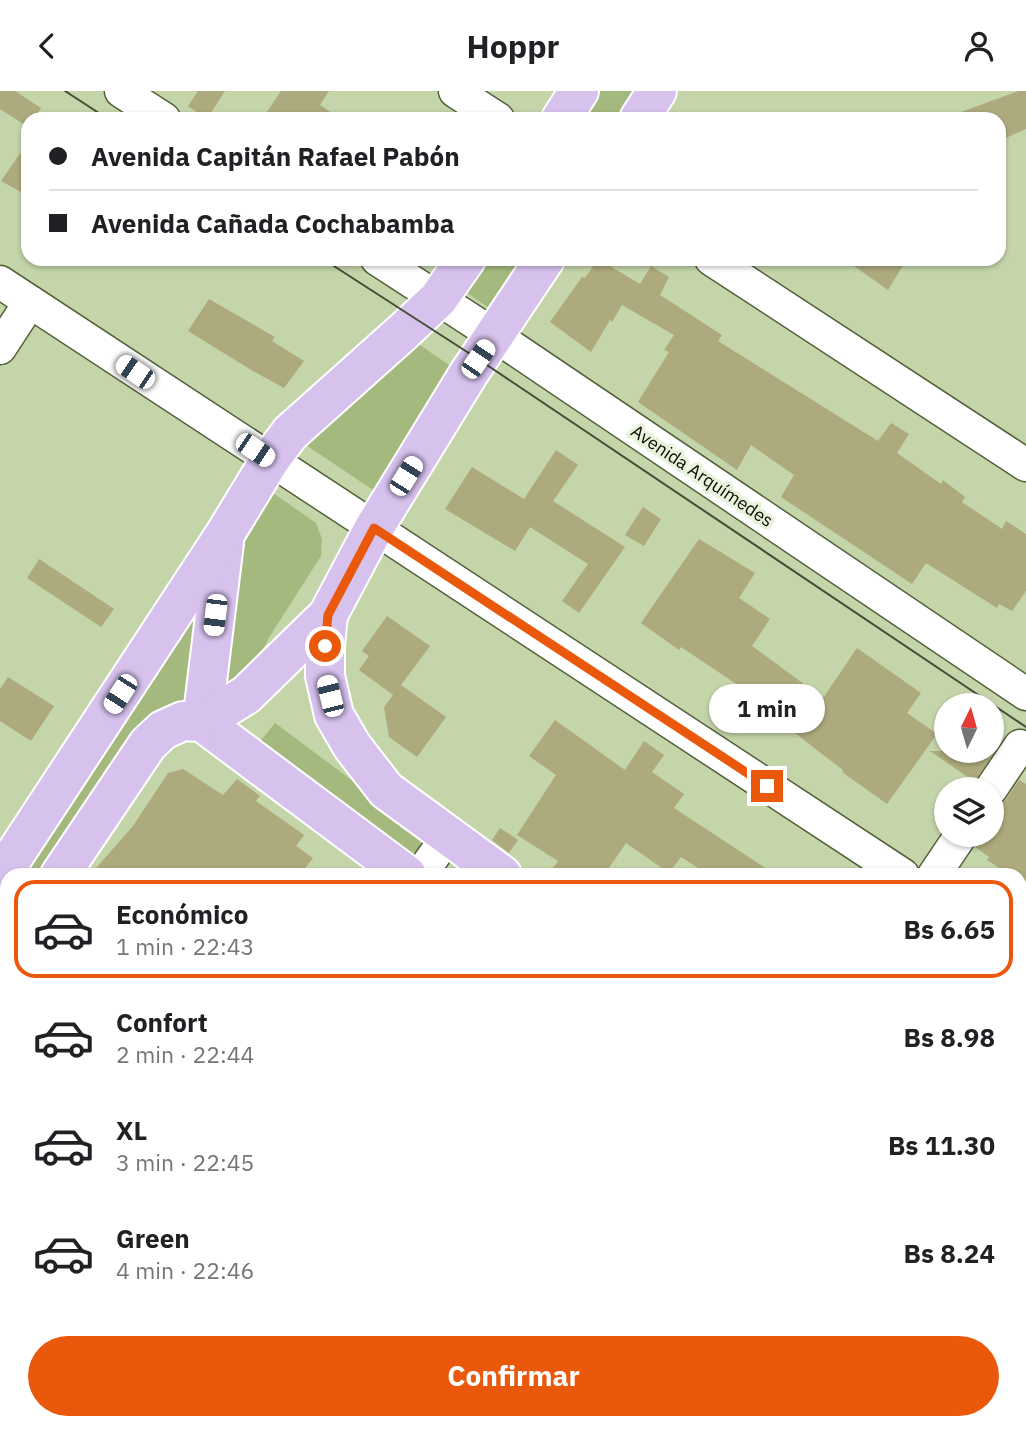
<!DOCTYPE html>
<html lang="es">
<meta charset="utf-8">
<style>
body{margin:0;font-family:"IBM Plex Sans",sans-serif;background:#f6f6f6;color:#202124;height:100vh;display:flex;flex-direction:column;font-size:26px;white-space:nowrap}
*{box-sizing:border-box;margin:0}
p{font-size:23px;color:#757577}
.icon{flex:none;width:38px;height:38px;fill:none;stroke:currentColor;stroke-width:2;stroke-linecap:round;stroke-linejoin:round}
.map{position:relative;flex:1;overflow:hidden}
.details{position:absolute;left:0px;top:777px;width:1027px;height:562px;display:flex;flex-direction:column;background:#fff;border-radius:21px 21px 0 0;box-shadow:0 2px 5px #0004}
.details>*{flex:none}
.hud{position:absolute;left:21px;top:21px;width:985px;height:154px;border-radius:21px;box-shadow:0 2px 5px #0004;display:grid;align-content:center;height:154px;padding:0 28px;background:#fff}
.needle{width:46px;rotate:5deg}
.fabs{position:absolute;left:934px;top:602px;display:grid;gap:14px}
.fabs a{display:grid;place-items:center;width:70px;height:70px;border-radius:50%;background:#fff;box-shadow:0 2px 5px #0004;font-size:35px}
.end{position:absolute;width:32px;height:32px;margin:-16px;border:9px solid #ea580c;background:#fff;box-shadow:0 0 0 4px #fff}
.from{border-radius:50%}
.bubble{position:absolute;height:49px;border-radius:24px;background:#fff;box-shadow:0 2px 5px #0004;font-size:23px;font-weight:800;line-height:49px;text-align:center}
.car{position:absolute;width:21px;height:42px;margin:-21px -10px;border-radius:9px;box-shadow:0 0 5px 2px #0007;background:linear-gradient(#fff 24%,#345 0 40%,#fff 0 76%,#345 0 86%,#fff 0)}
.hud b{display:flex;align-items:center;gap:24px;height:66px;font-size:26px}
.hud b+b{border-top:2px solid #e0e0e0}
.hud i{width:18px;height:18px;background:#202124}
ul{padding:12px 0 0;list-style:none}
li{display:flex;align-items:center;gap:21px;height:98px;margin:0 14px 10px;padding:0 14px;border:4px solid transparent;border-radius:21px}
li div{flex:1}
li b{display:block;font-size:26px}
li em{font-style:normal;font-weight:800}
li.selected{border-color:#ea580c}
li>.icon{width:63px;height:63px;stroke-width:1.5}
.button{display:flex;gap:14px;margin-top:auto;padding:14px 28px}
.button a{flex:1;height:80px;border-radius:42px;background:#ea580c;color:#fff;font-size:28px;font-weight:800;line-height:80px;text-align:center}
header{display:flex;justify-content:space-between;align-items:center;height:91px;padding:0 28px;background:#fff;font-size:32px;font-weight:800}
.map>svg:first-child{display:block}
.green{fill:#a3b97e}
.building{fill:#adaa7d}
.lines{fill:none;stroke-linecap:round;stroke-linejoin:round}
.minor-casing{stroke:#53613a;stroke-width:35}
.major-casing{stroke:#fff;stroke-width:42}
.minor{stroke:#fff;stroke-width:32}
.major{stroke:#d7c2ee;stroke-width:38}
.tram{stroke:#444d36;stroke-width:2}
.route{stroke:#ea580c;stroke-width:9}
.labels{text-anchor:middle;stroke-width:7;stroke-linejoin:round;paint-order:stroke}
.street-label{font-size:18px;fill:#0a0f02;stroke:#e9f2dc}
</style>
<header><svg class="icon" aria-label="back" viewBox="0 0 24 24"><path d="M15 5l-7 7 7 7"/></svg>Hoppr<svg class="icon" aria-label="person" viewBox="0 0 24 24"><circle cx="12" cy="8" r="4"/><path d="M4 21q1-7 8-7t8 7"/></svg></header>
<div class="map">
<svg width="1026" height="1338" viewBox="0 0 1026 1338">
<rect width="100%" height="100%" fill="#c4d5aa"/>
<g class="green">
<path d="M597,0h38l-18,28h-39z"/>
<path d="M484,168h37l-32,49 -26,-18z"/>
<path d="M414,250l35,24 -73,127 -70,-47z"/>
<path d="M273,402l43,30 6,16 -1,17 -53,83 -7,14 -3,17 -31,14 15,-140 4,-18z"/>
<path d="M201,507l-13,107 -145,170h-25z"/>
<path d="M275,632l98,73 46,38c4,11 0,18 -12,20l-148,-111z"/>
</g>
<g class="building">
<path d="M0,0h15l26,17 -7,11h-6v8l-28,-18z"/>
<path d="M198,0h27l-18,28 -19,-13z"/>
<path d="M281,0h48l-9,14 21,14h-79z"/>
<path d="M1019,0h7v38l-27,12v-22h-49v-3z"/>
<path d="M28,51v54l-27,-15z"/>
<path d="M598,168l42,25 11,-18 18,11 -9,18 62,40 -4,6 160,100 13,-18 18,11 -12,19 44,31 2,-4 22,17 -3,5 40,27 4,-8 20,13v57l-14,20 -13,-7 -2,4 -71,-45 -14,21 -131,-87 13,-22 -43,-30 -14,25 -99,-68 31,-50 -5,-2 10,-15 -52,-30 -10,17 -2,-2 -19,32 -41,-30 32,-45 3,1z"/>
<path d="M844,168h63l-19,31z"/>
<path d="M209,208l66,38 -3,4 32,20 -20,27 -31,-17 -65,-40z"/>
<path d="M556,359l22,15 -25,36 72,46 -46,66 -17,-12 26,-37 -58,-37 -15,24 -70,-42 27,-42 52,32z"/>
<path d="M643,416l18,12 -17,27 -19,-11z"/>
<path d="M699,448l56,34 -16,25 31,21 -18,27 71,52 34,-50 64,45 -14,20 30,21 -50,70 -45,-32 1,-2 -73,-56 -13,17 -28,-21 15,-21 -63,-42 -2,3 -38,-27z"/>
<path d="M39,468l75,50 -13,18 -74,-49z"/>
<path d="M387,525l43,30 -29,39 45,32 -29,40 -28,-20 -5,-30 9,-12 -34,-25 10,-14 -7,-5z"/>
<path d="M8,586l46,29 -23,35 -31,-20v-32z"/>
<path d="M555,629l70,50 19,-29 20,14 -12,17 32,22 -10,14 102,67h-67l-28,-18 -12,16 -43,-30 -22,32h-56l10,-14 -41,-26 39,-60 -27,-19z"/>
<path d="M930,660h65l-20,31z"/>
<path d="M183,678l40,26 14,-16 23,17 -4,5 48,34 -8,11 17,12 -13,17h-210l43,-49 35,-53z"/>
<path d="M1019,689l7,4v102l-6,-4v-7h-10l-23,-15 2,-3 -14,-10 4,-12h13v-21l6,-8 8,-7z"/>
<path d="M500,737l18,12 -9,13 -17,-13z"/>
</g>
<g class="lines">
<g class="minor-casing">
<g id="minor">
<path d="M121,0l43,28"/>
<path d="M455,0l43,28"/>
<path d="M377,168l117,76 532,359"/>
<path d="M711,168l315,206"/>
<path d="M0,191l903,593"/>
<path d="M0,257l30,-46"/>
<path d="M991,698l29,-43"/>
<path d="M420,784l28,-39"/>
<path d="M934,784l27,-40"/>
<path d="M1020,860l6,4"/>
<path d="M0,1009l7,6"/>
<path d="M0,1289l7,-6"/>
<path d="M124,1332l3,6"/>
<path d="M319,1332l6,6"/>
<path d="M646,1332l8,6"/>
<path d="M515,1338l5,-6"/>
</g>
</g>
<g class="major-casing">
<g id="major">
<path d="M561,28l18,-28"/>
<path d="M639,28l18,-28"/>
<path d="M328,524l-3,31v30l9,39 18,31 34,44 116,85"/>
<path d="M202,631l205,153"/>
<path d="M202,631l22,-179"/>
<path d="M60,784l88,-131 15,-14 20,-9 19,1 44,-27 82,-80 46,-87 95,-155 76,-114"/>
<path d="M0,786l225,-343 45,-74 20,-27 114,-102 34,-32 28,-40"/>
<path d="M0,873l7,-10"/>
<path d="M1020,1173l6,4"/>
<path d="M1020,1249l6,5"/>
</g>
</g>
<use href="#minor" class="minor"/>
<use href="#major" class="major"/>
<g class="tram">
<path d="M65,0l43,28"/>
<path d="M323,168l155,100 548,368"/>
</g>
</g>
<g class="lines">
<path class="route" d="M325,555l3,-31 46,-87 393,258"/>
</g>
<g class="labels">
<g class="street-label">
<text transform="translate(702 385) rotate(34)" y="6">Avenida Arquímedes</text>
</g>
</g>
</svg>
<div class="fabs">
<a><svg class="needle" viewBox="-14 -14 28 28"><path d="M0-13l5 13h-10z" fill="#e53935"/><path d="M0 13l5-13h-10z" fill="#757577"/></svg></a>
<a><svg class="icon" aria-label="layers" viewBox="0 0 24 24"><path d="M12 4l9 5-9 5-9-5zM3 14l9 5 9-5"/></svg></a>
</div>
<i class="end from" style="left:325px;top:555px"></i>
<i class="end" style="left:767px;top:695px"></i>
<div class="bubble" style="left:709px;top:593px;width:116px">1 min</div>
<i class="car" style="left:478px;top:268px;rotate:34deg"></i>
<i class="car" style="left:135px;top:281px;rotate:304deg"></i>
<i class="car" style="left:255px;top:359px;rotate:124deg"></i>
<i class="car" style="left:406px;top:385px;rotate:32deg"></i>
<i class="car" style="left:215px;top:524px;rotate:187deg"></i>
<i class="car" style="left:120px;top:603px;rotate:213deg"></i>
<i class="car" style="left:330px;top:605px;rotate:346deg"></i>
<div class="hud">
<b><i class="from"></i>Avenida Capitán Rafael Pabón</b>
<b><i></i>Avenida Cañada Cochabamba</b>
</div>
<section class="details">
<ul>
<li class="selected"><svg class="icon" aria-label="car" viewBox="0 0 24 24"><path d="M5 17H2v-5l4-1 3-4h7l3 4 3 1v5h-3M9 17h6M6 11h13"/><circle cx="7" cy="17" r="2"/><circle cx="17" cy="17" r="2"/></svg><div><b>Económico</b><p>1 min · 22:43</p></div><em>Bs 6.65</em></li>
<li><svg class="icon" aria-label="car" viewBox="0 0 24 24"><path d="M5 17H2v-5l4-1 3-4h7l3 4 3 1v5h-3M9 17h6M6 11h13"/><circle cx="7" cy="17" r="2"/><circle cx="17" cy="17" r="2"/></svg><div><b>Confort</b><p>2 min · 22:44</p></div><em>Bs 8.98</em></li>
<li><svg class="icon" aria-label="car" viewBox="0 0 24 24"><path d="M5 17H2v-5l4-1 3-4h7l3 4 3 1v5h-3M9 17h6M6 11h13"/><circle cx="7" cy="17" r="2"/><circle cx="17" cy="17" r="2"/></svg><div><b>XL</b><p>3 min · 22:45</p></div><em>Bs 11.30</em></li>
<li><svg class="icon" aria-label="car" viewBox="0 0 24 24"><path d="M5 17H2v-5l4-1 3-4h7l3 4 3 1v5h-3M9 17h6M6 11h13"/><circle cx="7" cy="17" r="2"/><circle cx="17" cy="17" r="2"/></svg><div><b>Green</b><p>4 min · 22:46</p></div><em>Bs 8.24</em></li>
</ul>
<div class="button"><a>Confirmar</a></div>
</section>
</div>
